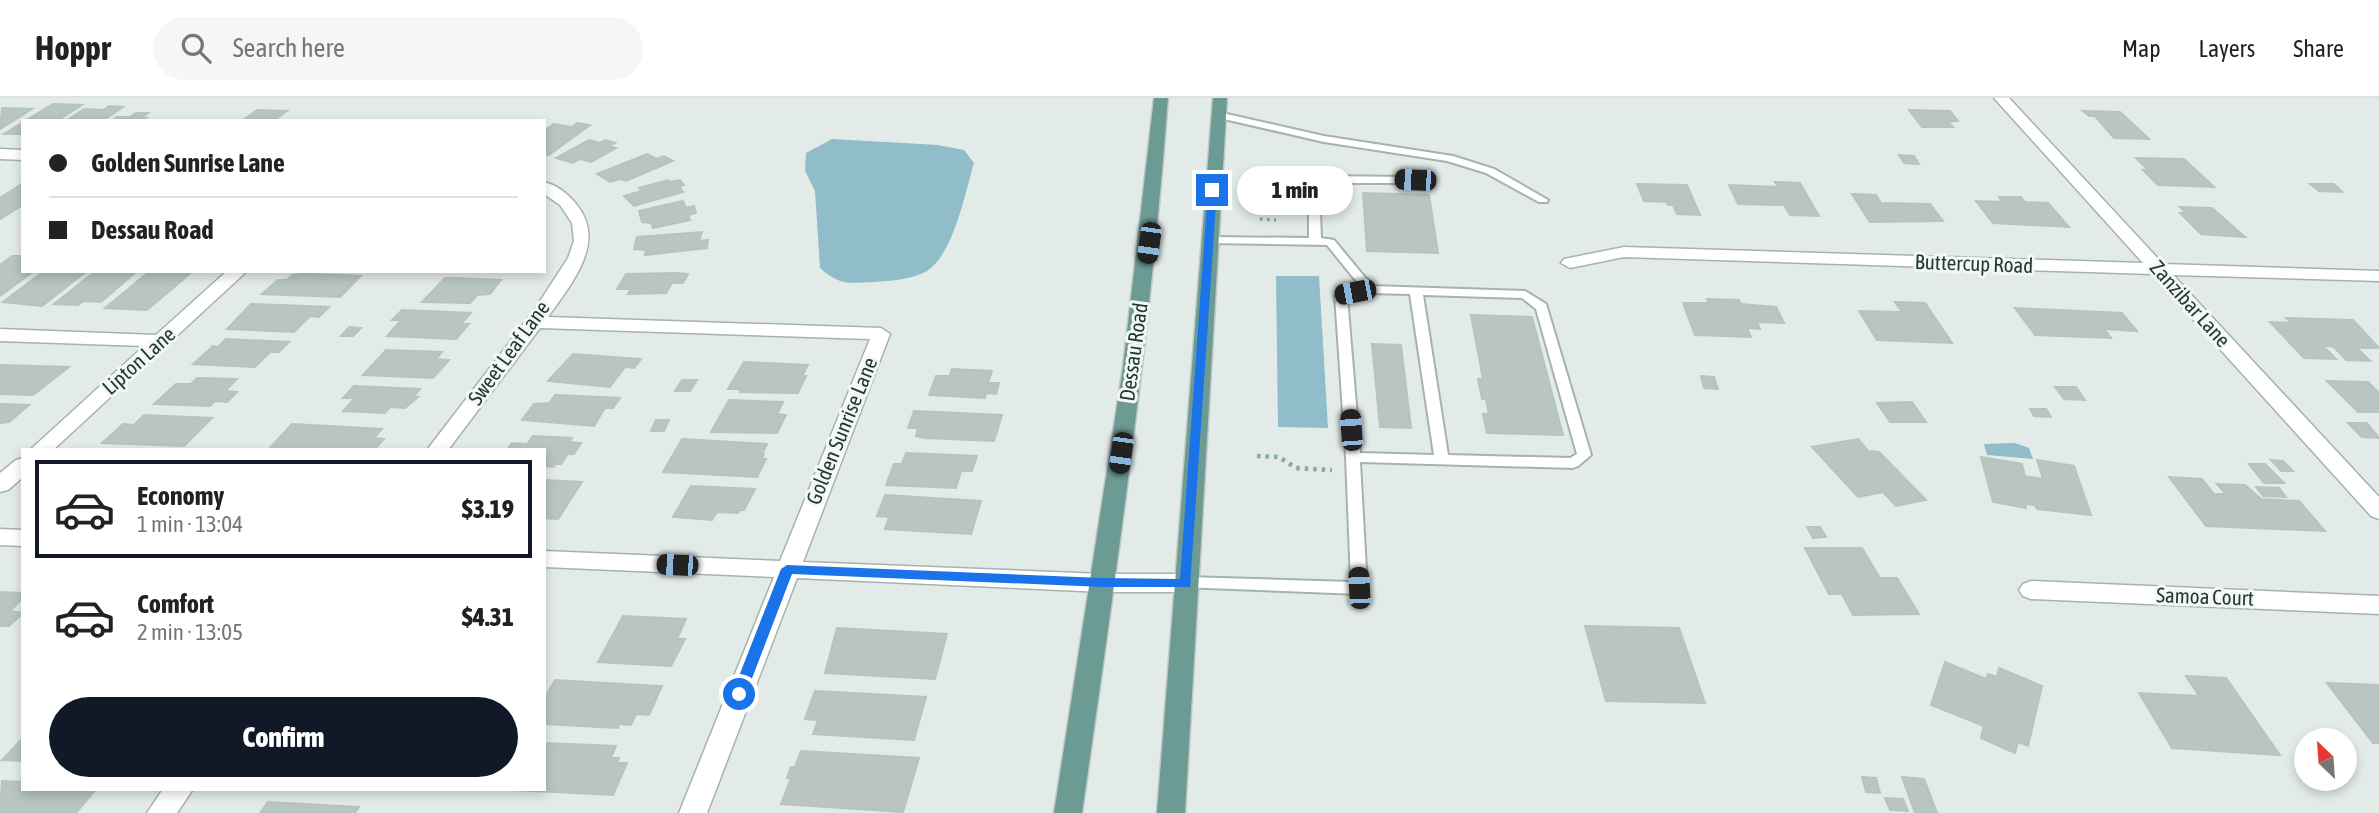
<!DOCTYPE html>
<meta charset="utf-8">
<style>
body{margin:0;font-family:"Asap Condensed",sans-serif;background:#f6f6f6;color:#222;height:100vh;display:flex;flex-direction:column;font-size:26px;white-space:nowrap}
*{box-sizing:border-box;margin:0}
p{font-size:23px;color:#767676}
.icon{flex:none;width:38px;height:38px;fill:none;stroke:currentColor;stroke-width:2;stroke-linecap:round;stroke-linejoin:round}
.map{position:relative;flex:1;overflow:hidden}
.panel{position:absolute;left:21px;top:350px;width:525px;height:343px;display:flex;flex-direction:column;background:#fff;border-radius:0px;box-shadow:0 4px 10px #0003}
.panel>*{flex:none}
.banner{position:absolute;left:21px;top:21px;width:525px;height:154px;border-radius:0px;box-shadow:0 4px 10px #0003;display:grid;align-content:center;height:154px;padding:0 28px;background:#fff}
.needle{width:46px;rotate:335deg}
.controls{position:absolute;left:2294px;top:630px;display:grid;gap:14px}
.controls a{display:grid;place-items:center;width:63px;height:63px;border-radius:50%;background:#fff;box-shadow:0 4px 10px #0003;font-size:35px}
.end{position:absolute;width:32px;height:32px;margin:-16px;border:9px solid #1a73e8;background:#fff;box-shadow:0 0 0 4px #fff}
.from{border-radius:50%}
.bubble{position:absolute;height:49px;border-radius:24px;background:#fff;box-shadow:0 4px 10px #0003;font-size:23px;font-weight:800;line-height:49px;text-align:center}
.car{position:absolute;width:21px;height:42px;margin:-21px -10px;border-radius:9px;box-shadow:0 0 5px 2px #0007;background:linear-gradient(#222 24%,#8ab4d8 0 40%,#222 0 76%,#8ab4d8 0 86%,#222 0)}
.banner b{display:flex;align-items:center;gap:24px;height:66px;font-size:26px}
.banner b+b{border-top:2px solid #e0e0e0}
.banner i{width:18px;height:18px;background:#222}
ul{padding:12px 0 0;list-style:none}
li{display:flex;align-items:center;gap:21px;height:98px;margin:0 14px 10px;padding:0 14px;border:4px solid transparent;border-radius:0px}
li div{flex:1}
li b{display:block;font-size:26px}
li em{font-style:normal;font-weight:800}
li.on{border-color:#111827}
li>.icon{width:63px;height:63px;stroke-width:1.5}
.primary-button{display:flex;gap:14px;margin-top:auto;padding:14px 28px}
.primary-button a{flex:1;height:80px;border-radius:42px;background:#111827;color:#fff;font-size:28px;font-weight:800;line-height:80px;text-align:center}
header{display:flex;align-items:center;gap:42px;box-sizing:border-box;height:98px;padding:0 35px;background:#fff;border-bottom:2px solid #e0e0e0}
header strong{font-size:33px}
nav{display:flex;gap:38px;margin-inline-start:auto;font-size:24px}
.search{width:490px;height:63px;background:#f6f6f6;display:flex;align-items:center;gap:18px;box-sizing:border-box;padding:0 24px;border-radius:38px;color:#767676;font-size:26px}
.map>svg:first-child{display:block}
.water{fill:#91bcc9}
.building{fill:#b8c5c1;stroke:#b6c4bf;stroke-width:2}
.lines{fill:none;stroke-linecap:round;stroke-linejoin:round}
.lane-casing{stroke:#a6b2af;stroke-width:4}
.street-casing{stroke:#a6b2af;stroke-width:3}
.primary-casing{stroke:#c2c8c7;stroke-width:3}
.path-far1{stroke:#87aba2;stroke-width:3.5;stroke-dasharray:2.5 4.5;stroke-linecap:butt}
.path{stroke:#87aba2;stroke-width:4.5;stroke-dasharray:3.5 5;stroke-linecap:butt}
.lane{fill:#fff;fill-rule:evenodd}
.street{fill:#fff;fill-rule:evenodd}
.primary{fill:#6c9b93;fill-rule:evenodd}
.route{fill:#1a73e8}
.labels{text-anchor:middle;stroke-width:6;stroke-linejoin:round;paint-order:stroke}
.street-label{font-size:21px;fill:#253a36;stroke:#f3f8f6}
</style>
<header>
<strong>Hoppr</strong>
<div class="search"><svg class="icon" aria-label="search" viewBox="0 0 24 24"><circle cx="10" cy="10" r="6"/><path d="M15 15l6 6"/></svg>Search here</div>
<nav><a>Map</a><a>Layers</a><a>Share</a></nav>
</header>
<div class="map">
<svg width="2379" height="715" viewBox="0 0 2379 715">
<rect width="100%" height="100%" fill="#e3ebe8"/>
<g class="water">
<path d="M832,41l106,6 26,5 10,13c-9,30 -20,90 -47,108 -14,8 -36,10 -53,11 -25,1 -34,4 -54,-14l-5,-77 -10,-20 1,-18z"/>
<path d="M1276,178h43l9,152 -50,-1z"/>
<path d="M2015,345l14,5 4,11 -46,-4 -3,-11z"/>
</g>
<g class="building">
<path d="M53,6l29,1 -25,16h-32z"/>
<path d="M109,8l14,1 -21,14h-36l18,-12 20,1z"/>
<path d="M2,10h1l29,1 -32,20z"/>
<path d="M257,12l30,1 -14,10h-31z"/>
<path d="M1909,12l41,1 8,10 -10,1 5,5h-31z"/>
<path d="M2083,13l37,1 29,27 -35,-1 -19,-22h-6z"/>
<path d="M136,15h12l-7,5h5l-4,3h-31l6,-4h13z"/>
<path d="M23,24v12h-19z"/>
<path d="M577,25l13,2 -41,30h-5v-24l10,-7 18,3z"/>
<path d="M589,42l11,3 6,-3 9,3 -6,3 7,2 -25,14 -11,-3 -7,4 -17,-5z"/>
<path d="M647,56l10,5 7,-3 9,5 -47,20 -5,-2 -11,3 -13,-8z"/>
<path d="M1899,57l15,1 5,8 -15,-1z"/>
<path d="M2136,60l48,1 30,28 -56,-2 -15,-15h5z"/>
<path d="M668,82l2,2 10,-2 4,5 -5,1 4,6 -49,14 -10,-10 18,-5 -3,-3z"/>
<path d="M1775,84l25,1 19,33 -29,-1 -6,-10 -46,-1 -9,-19 49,2z"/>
<path d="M23,85v22l-23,14v-21z"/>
<path d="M1637,86l50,1 13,30 -23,-1 -4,-9h-5l-1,-3 -23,-1z"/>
<path d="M2310,86h24l8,8 -23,-1z"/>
<path d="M1363,95l66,2 9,58 -71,-2z"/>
<path d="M1852,96l24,1 5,8 49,1 13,17 -73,1z"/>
<path d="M1999,99h22l4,5 23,1 21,24 -76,-4 -17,-22 27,1z"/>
<path d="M683,103l3,7 8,-2 2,7 -8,2 2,5 -37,8 -2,-5 -9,-1 -3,-11z"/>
<path d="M2180,109l32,1 33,29 -44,-3 -21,-21h6z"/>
<path d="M702,134l-3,9 9,-1 -1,8 -62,7 1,-5 -12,-1 3,-12z"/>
<path d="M12,158h11v15h11l-34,25v-31z"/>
<path d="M44,173h43l-45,35 -39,-4z"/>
<path d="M124,173h13l-36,31 -18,-1 -5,4 -24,-1 39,-31 28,1z"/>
<path d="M150,173h43l-46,39 -42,-2z"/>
<path d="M304,176l37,1 20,1 -21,21 -78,-3 16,-14h9l5,-5z"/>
<path d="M626,176l52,-1 10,1 -5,9h-11l-6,10 -38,1 3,-5h-14z"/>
<path d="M445,180h10l46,2 -11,14 -13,1 -7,8 -48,-1z"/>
<path d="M1707,201l32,1 2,4 35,3 8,16 -27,-1 3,7 -13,-1 4,9 -56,-2 -12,-32h26z"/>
<path d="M1895,204l30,1 27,40 -75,-3 -18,-29 43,1z"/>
<path d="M251,206l78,3 -10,10 -9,-1 -16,16 -67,-3z"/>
<path d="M2015,210l107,5 15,18 -33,-2 7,9 -76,-3z"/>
<path d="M402,212l69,3 -10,11h8l-13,15 -69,-3 14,-16h-9z"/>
<path d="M1471,217l61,2 31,118 -76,-2 -4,-19h6l-3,-15h-4l-4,-20h5z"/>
<path d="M2286,220l67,2 26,28h-22l13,13 -24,-1 -12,-13 -12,-2 14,14 -32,-1 -34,-36 21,1z"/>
<path d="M349,229l12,1 -8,8h-12z"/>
<path d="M226,241l63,3 -10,10h-9l-15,15 -62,-3 20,-18 5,1z"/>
<path d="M1372,246l29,1 10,83 -31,-1z"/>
<path d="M386,252l56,2 -6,7 13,1 -16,18 -70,-3z"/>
<path d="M573,256l68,5 -7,9 -9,-1 -15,20 -62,-6z"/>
<path d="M744,264l64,3 -6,11h4l-8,17 -58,-1 1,-3h-13z"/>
<path d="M0,267l69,2 -36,28 -33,-1z"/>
<path d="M952,271l40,2 -4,12h11l-3,11 -10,-1 -1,5 -56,-3 7,-19h14z"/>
<path d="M1701,278l13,1 4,12 -14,-1z"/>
<path d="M197,280l40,1 -12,12 12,1 -10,10 -12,-1 -5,5 -56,-2 22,-20h15z"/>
<path d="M682,282h15l-7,11h-15z"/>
<path d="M2327,283l41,1 11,11v19h-21z"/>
<path d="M354,288l66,3 -7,8h5l-13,11 -15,-1 -5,6 -42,-2 12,-13h-12z"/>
<path d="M2055,289h21l9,13 -21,-1z"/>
<path d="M555,297l65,3 -7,10h-8l-11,18 -72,-6 12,-16 15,-1z"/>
<path d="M729,302l54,2 -6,12 9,1 -9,18 -66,-1z"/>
<path d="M1912,304l14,20h-36l-13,-19z"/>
<path d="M0,306l29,1 -20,17 -9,1z"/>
<path d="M2030,311h16l5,8 -17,-1z"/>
<path d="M914,313l88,4 -8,26 -69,-3 -9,-2 2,-8h-10z"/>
<path d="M144,317l68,3 -28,28 -82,-3 21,-19 11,1z"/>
<path d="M656,322h13l-5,11h-13z"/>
<path d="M2348,325h19l12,15 -17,-1z"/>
<path d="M292,326l90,5 -8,9 10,1 -10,11h-106z"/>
<path d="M533,338l39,2 -3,4 12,1 -7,11h-6l-7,10h-6l-1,3 -10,-1v-16h-37l5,-7 15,1z"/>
<path d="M682,341l85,5 -5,10h2l-2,5h4l-9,18 -94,-5z"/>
<path d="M1858,341l10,12 11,1 47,48 -30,6 -13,-14 -25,5 -46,-50z"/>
<path d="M906,355l71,3 -5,15h-11l-5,17 -70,-3 8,-21h8z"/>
<path d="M1981,359l41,7 3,12 18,3 -6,-19 37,6 17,49 -54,-6 -2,-4 -10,-1 1,4 -33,-6z"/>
<path d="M2271,362l12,1 10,10h-12z"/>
<path d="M2249,366h16l19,19h-20z"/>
<path d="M2169,379l33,2 12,15h12l-9,-10 28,1 16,14 38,2 26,30 -119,-5z"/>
<path d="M544,382l38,2 -24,37 -14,-1z"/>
<path d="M691,388l64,3 -11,21h-4l-2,3 -21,-1 -5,8 -39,-3z"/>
<path d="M2256,389l23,1 7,9 -23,-1z"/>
<path d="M885,397l96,6 -10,33 -86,-5 4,-12 -12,-1z"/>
<path d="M1807,429h13l6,10 -13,1z"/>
<path d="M1805,450h57l18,30h17l22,36 -66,1 -11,-21h-13z"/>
<path d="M0,494l23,1v5l-13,13 13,2 -14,13h-9z"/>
<path d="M623,518l63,3 -9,20h8l-14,27 -73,-4z"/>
<path d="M1585,528l94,2 26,75 -99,-2z"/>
<path d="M837,530l110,6 -12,45 -110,-6z"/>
<path d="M1945,564l41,17 2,-5 9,3 2,-9 43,18 -14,60 -10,-4 -3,11 -34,-15 3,-12 -53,-21z"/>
<path d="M2186,578l40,2 54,77 -108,-7 -33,-55 60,3z"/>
<path d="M555,582l103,6h4l-13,29 -13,-1 -5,11 -12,-1 -1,4 -74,-4v-25z"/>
<path d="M2327,585l52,2v58h-6z"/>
<path d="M815,593l111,6 -12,43 -101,-6 5,-14 -13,-1z"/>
<path d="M23,640v23l-21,-1z"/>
<path d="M544,645l72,3 -5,12h8l-2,5h10l-14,32 -99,-5 30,-1z"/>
<path d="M801,653l118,7 -16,54 -122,-8 10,-26h-4l4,-11h4z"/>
<path d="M1862,679l14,1 4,15 -14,-1z"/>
<path d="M1902,679l22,2 13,34h-22z"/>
<path d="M2,683l21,1v7h73l-20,24h-76z"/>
<path d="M1885,700l18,1 5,12 -18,-1z"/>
<path d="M268,704l91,5 -4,6h-95z"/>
</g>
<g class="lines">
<g class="lane-casing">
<g id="lane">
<path d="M1218,14l106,24 129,20 41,13 54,31 -1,2h-8l-53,-29 -39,-12 -123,-19 -109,-25v-4z"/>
<path d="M1318,78l96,1 5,3 -5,3h-95l2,55 13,2 38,46 153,5 21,13 45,151 -13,11 -5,2 -213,-6 7,126 -2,4 -6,2 -179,-7 -2,-4 2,-4 6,-2 165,5 -5,-125 -11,-162 2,-3 24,-5 -34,-42 -118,-2 -6,-3 6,-3 100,1v-56zM1369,195l41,1 24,161 -74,-2 -13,-156zM1423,197l99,3 14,11 41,145 -7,4 -122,-3z"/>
</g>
</g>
<g class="street-casing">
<g id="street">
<path d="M1994,0h15l154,166 216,7v10l-206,-6 206,222v22l-8,-3 -219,-242 -528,-17 -54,11 -9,-5 3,-4 60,-12 519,16z"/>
<path d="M0,51l23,1v10l-23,-1z"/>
<path d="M544,84c13,3 24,12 32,22 32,38 -5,80 -28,113l333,11 9,6 -87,228 300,12h83l8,3 4,6 -4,6 -8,3h-83l-306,-14 -90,235h-28l95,-236 -230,-10v-16l236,10 90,-222 -330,-11 -92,122h-21l108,-141 33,-51 6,-17 -2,-18 -12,-18 -16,-11z"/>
<path d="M227,173h20l-194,179h-23l114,-104 -144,-5v-12l156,6z"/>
<path d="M23,360v19l-15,13 -8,2v-19l16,-13z"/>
<path d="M0,431l23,1v16l-23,-1z"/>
<path d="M2031,483l348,15v18l-348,-15 -8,-3 -4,-6 4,-6z"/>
<path d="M163,691h30l-16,24h-30z"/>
</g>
</g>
<g class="primary-casing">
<g id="primary">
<path d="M1154,0h14c-18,240 -52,477 -86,715h-28l69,-446z"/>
<path d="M1213,0h14l-42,715h-28z"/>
</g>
</g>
<path class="path-far1" d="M1260,121l16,1"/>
<path class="path" d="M1257,358l22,1 17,11 36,2"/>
<use href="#lane" class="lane"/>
<use href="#street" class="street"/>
<use href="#primary" class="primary"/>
</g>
<path class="route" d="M1212,89l5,3 -27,397h-87l-311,-13 -46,120 -7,5 -5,-1 -2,-4 49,-125 6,-4 316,13 77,1 28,-389z"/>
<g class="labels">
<g class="street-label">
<text transform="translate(1974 166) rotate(2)" y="7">Buttercup Road</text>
<text transform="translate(2190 206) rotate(48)" y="7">Zanzibar Lane</text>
<text transform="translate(1134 254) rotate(-82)" y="7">Dessau Road</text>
<text transform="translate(509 255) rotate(-54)" y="7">Sweet Leaf Lane</text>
<text transform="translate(139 263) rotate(-42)" y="7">Lipton Lane</text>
<text transform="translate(842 333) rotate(-68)" y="7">Golden Sunrise Lane</text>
<text transform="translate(2205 499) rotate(2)" y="7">Samoa Court</text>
</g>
</g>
</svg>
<div class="controls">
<a><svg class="needle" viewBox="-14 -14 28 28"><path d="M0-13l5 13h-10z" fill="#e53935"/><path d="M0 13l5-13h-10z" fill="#767676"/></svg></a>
</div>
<i class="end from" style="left:739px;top:596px"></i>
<i class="end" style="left:1212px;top:92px"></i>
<div class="bubble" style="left:1237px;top:68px;width:116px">1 min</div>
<i class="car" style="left:1415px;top:82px;rotate:272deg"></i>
<i class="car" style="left:1149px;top:145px;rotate:188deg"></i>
<i class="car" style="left:1355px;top:194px;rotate:259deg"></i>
<i class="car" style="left:1351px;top:332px;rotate:356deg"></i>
<i class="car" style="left:1121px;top:355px;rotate:188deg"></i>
<i class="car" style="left:677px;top:467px;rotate:272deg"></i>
<i class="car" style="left:1359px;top:490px;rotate:357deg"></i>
<div class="banner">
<b><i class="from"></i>Golden Sunrise Lane</b>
<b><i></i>Dessau Road</b>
</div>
<section class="panel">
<ul>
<li class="on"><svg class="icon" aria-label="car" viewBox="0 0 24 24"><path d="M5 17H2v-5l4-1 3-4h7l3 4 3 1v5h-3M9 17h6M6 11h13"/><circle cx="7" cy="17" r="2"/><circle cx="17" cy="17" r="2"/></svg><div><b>Economy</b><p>1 min · 13:04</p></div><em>$3.19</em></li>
<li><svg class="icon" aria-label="car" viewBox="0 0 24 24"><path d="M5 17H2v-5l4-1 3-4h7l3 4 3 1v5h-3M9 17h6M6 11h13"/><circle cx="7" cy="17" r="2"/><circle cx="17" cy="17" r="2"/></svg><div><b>Comfort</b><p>2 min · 13:05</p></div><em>$4.31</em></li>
</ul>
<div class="primary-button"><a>Confirm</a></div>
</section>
</div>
